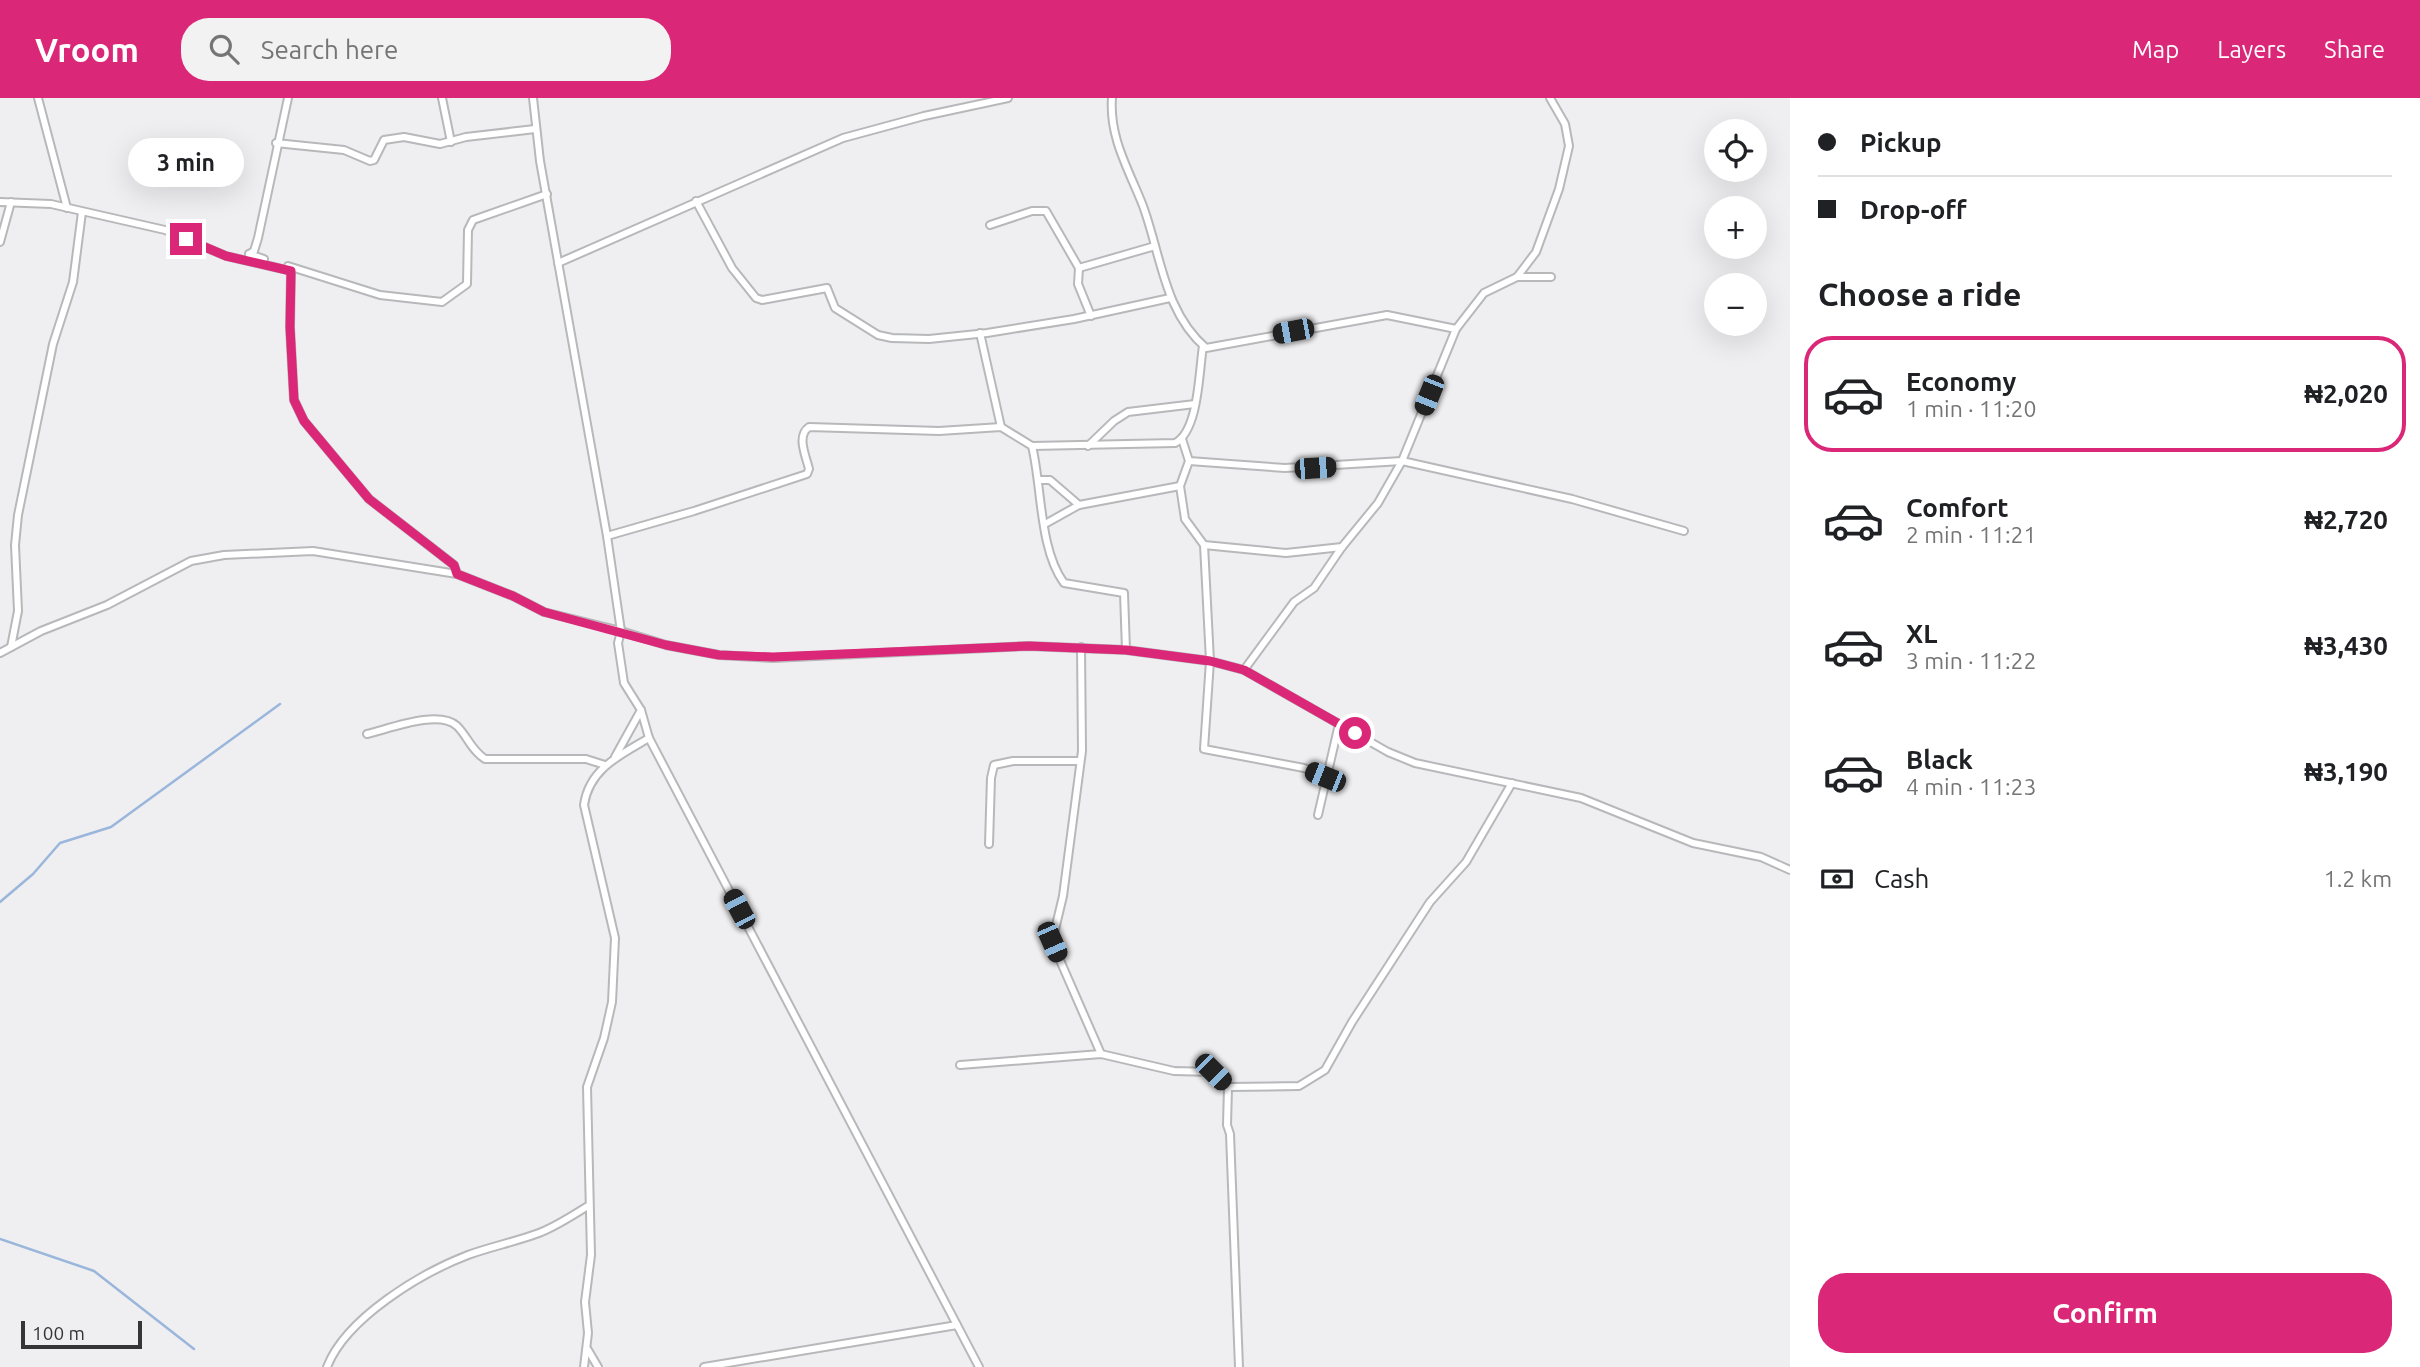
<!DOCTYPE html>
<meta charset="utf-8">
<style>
body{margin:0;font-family:Ubuntu,sans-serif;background:#f2f2f2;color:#202124;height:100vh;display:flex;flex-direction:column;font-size:26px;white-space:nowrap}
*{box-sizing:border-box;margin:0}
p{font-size:23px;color:#757577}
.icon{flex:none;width:38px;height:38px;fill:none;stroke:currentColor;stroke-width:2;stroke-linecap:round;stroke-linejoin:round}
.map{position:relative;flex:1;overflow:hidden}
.side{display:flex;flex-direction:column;background:#fff;width:630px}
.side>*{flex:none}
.hud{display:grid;align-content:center;height:154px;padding:0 28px;background:#fff}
.tools{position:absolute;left:1704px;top:21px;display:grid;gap:14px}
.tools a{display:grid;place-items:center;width:63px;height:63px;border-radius:50%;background:#fff;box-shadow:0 7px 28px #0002;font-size:35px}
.scale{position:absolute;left:21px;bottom:18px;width:121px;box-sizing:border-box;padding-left:7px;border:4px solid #353536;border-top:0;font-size:19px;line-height:24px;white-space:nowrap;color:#353536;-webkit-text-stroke:5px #efeff1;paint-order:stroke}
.end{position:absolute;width:32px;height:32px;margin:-16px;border:9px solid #db2777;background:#fff;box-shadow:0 0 0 4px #fff}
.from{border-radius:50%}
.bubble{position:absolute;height:49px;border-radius:24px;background:#fff;box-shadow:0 7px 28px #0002;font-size:23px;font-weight:700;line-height:49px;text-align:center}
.car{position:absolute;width:21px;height:42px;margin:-21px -10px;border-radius:9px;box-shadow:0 0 5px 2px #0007;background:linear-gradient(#222 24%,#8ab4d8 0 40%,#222 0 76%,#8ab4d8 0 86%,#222 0)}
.hud b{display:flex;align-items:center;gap:24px;height:66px;font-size:26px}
.hud b+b{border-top:2px solid #e0e0e0}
.hud i{width:18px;height:18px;background:#202124}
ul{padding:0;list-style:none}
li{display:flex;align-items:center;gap:21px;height:116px;margin:0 14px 10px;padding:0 14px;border:4px solid transparent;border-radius:28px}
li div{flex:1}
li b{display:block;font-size:26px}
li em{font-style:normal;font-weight:700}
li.current{border-color:#db2777}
li>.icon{width:63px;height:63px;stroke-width:1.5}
h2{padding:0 28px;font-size:32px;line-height:84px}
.pay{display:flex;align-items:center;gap:18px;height:77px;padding:0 28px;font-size:26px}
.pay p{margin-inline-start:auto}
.primary-button{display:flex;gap:14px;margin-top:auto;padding:14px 28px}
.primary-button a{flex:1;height:80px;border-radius:28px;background:#db2777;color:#fff;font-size:28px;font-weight:700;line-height:80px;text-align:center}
header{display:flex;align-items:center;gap:42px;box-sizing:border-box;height:98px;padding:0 35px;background:#db2777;color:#fff}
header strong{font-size:33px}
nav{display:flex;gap:38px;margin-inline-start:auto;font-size:24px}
.search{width:490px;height:63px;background:#f2f2f2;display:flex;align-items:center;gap:18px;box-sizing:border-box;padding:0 24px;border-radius:28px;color:#757577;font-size:26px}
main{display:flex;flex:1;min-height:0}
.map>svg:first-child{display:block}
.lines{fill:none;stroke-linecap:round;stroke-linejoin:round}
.stream{stroke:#9ab6db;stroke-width:2.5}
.street-casing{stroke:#b7b8ba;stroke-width:10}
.street{stroke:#fff;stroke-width:6}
.route{stroke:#db2777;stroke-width:9}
</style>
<header>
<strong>Vroom</strong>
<div class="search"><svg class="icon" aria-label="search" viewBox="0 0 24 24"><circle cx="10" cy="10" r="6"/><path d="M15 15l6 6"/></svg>Search here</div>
<nav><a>Map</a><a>Layers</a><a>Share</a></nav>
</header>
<main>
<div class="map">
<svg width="1790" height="1269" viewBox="0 0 1790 1269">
<rect width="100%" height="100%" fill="#efeff1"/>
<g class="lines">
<g class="stream">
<path d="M0,804l33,-28 27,-31 51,-16 169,-123"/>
<path d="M0,1141l94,32 100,78"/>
</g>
<g class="street-casing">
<g id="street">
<path d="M38,0l29,110"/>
<path d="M442,0l9,44"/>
<path d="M533,0l7,63 67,375 14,95 -3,12 6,40 17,27 8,28 330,629"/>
<path d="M1112,0c-3,40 17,72 31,108 18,49 21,106 63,142l181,-33 69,14"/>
<path d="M276,45l68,7 26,11 4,-1 10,-20 20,-3 36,7 26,-7 69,-8"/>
<path d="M696,103l36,67 24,30 6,2 65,-12 8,20 43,27 14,3 37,1 58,-6 87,-14 96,-21"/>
<path d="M0,104l51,2 114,26 61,26 65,15 -1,56 4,73 10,21 65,78 85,66 3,9"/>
<path d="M990,127l42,-14h14l33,57 -1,16 13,32"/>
<path d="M0,144l11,-40"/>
<path d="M249,156l15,5"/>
<path d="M249,156l5,-3 4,-13 30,-140"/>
<path d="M558,165l285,-125 81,-22 84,-18"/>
<path d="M288,168l92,29 62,7 25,-18 1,-54 5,-10 74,-26"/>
<path d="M1079,170l76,-22"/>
<path d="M1517,179h34"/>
<path d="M980,235l21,94"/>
<path d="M1182,341l7,22 -9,25 5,33 19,26 6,116 -6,88 100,19 21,9"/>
<path d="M1032,348c10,41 7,103 32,137l60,10 2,57"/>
<path d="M1088,348l26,-25 14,-9 67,-8"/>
<path d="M1189,363l96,7 117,-7 170,38 112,32"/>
<path d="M1038,382h12l29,25"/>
<path d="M1045,426l34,-19 101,-19"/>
<path d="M607,438l87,-25 113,-37 2,-5c-3,-13 -13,-33 0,-42l130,4 62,-4 31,19 143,-3c24,-12 24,-73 28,-97"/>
<path d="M1204,447l82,8 56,-6"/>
<path d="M11,549l7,-36 -3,-66 3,-30 35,-171 20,-62 9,-70"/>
<path d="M1081,549l1,104 -19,145 -11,46 49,112"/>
<path d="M0,555l41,-22 66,-26 84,-44 33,-6 89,-4 144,23 56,22 31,16 77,19 45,14 53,10 54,3 256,-12 97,4 84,11 34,9 144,82 27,11 166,35 112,45 68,14 29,13"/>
<path d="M1244,572l50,-68 20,-14 28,-41 36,-44 24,-42 54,-132 28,-36 33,-16 19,-25 23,-63 10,-43 -4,-22 -15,-26"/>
<path d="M367,636c22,-5 71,-25 90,-8 11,11 14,24 28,33h101l19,6"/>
<path d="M615,659l26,-47"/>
<path d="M1318,717l21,-91"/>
<path d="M989,746l2,-66 3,-13 19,-4h67"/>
<path d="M960,967l141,-11 73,17 39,1 15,15 71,-1 26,-16 27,-48 78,-120 36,-40 46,-79"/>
<path d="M1228,989l-1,38 3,9 9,233"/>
<path d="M588,1252l10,17"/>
<path d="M327,1269c19,-49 94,-94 141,-112 22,-8 46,-13 68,-21 18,-6 35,-18 52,-28"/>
<path d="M584,1269l4,-34 -3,-31 6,-47 -4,-168 17,-49 8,-36 3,-64 -31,-133c5,-36 36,-50 65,-67"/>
<path d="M704,1269l253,-42"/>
</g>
</g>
<use href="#street" class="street"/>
</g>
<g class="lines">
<path class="route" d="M186,141l40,17 65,15 -1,56 4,73 10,21 65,78 85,66 3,9 56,22 31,16 122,33 53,10 54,2 256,-11 97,4 84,11 34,9 111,63"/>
</g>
</svg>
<div class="tools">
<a><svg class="icon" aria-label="locate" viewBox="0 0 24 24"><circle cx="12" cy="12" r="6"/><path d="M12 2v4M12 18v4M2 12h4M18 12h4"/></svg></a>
<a>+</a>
<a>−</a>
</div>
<div class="scale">100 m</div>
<i class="end from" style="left:1355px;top:635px"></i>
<i class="end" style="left:186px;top:141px"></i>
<div class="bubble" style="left:128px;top:40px;width:116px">3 min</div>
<i class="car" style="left:1293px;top:233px;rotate:259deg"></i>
<i class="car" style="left:1429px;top:297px;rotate:202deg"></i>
<i class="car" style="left:1315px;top:370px;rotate:86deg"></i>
<i class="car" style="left:1325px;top:679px;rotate:292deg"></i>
<i class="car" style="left:739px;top:811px;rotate:332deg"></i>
<i class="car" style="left:1052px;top:844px;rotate:156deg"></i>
<i class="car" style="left:1213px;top:974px;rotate:135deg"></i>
</div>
<section class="side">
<div class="hud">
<b><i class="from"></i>Pickup</b>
<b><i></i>Drop-off</b>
</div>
<h2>Choose a ride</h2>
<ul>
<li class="current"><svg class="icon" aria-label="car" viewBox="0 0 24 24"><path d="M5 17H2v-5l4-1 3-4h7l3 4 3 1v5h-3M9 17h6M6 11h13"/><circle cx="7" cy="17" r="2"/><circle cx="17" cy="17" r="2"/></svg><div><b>Economy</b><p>1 min · 11:20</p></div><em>₦2,020</em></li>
<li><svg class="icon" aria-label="car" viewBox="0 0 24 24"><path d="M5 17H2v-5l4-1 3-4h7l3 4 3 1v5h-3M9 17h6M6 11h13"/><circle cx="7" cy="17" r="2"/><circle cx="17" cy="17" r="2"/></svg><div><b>Comfort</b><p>2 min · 11:21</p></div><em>₦2,720</em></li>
<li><svg class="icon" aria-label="car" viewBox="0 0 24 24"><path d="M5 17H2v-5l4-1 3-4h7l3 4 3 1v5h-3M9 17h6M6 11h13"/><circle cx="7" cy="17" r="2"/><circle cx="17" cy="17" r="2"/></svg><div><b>XL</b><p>3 min · 11:22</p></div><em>₦3,430</em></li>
<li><svg class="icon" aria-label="car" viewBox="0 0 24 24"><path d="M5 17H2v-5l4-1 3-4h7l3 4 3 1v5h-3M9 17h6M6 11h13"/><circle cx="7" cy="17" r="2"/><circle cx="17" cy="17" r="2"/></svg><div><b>Black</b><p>4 min · 11:23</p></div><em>₦3,190</em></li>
</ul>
<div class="pay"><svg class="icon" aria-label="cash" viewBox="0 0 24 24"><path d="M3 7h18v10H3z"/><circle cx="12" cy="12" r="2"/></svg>Cash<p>1.2 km</p></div>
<div class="primary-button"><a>Confirm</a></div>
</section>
</main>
